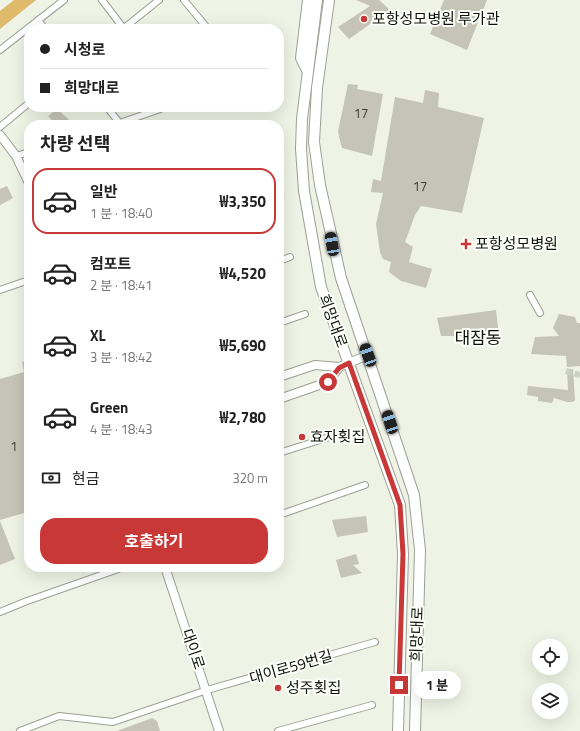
<!DOCTYPE html>
<html lang="ko">
<meta charset="utf-8">
<style>
body{margin:0;font-family:"Titillium Web","Noto Sans KR",sans-serif;background:#f6f6f6;color:#222;height:100vh;display:flex;flex-direction:column;font-size:15px;white-space:nowrap}
*{box-sizing:border-box;margin:0}
p{font-size:13px;color:#767676}
.icon{flex:none;width:22px;height:22px;fill:none;stroke:currentColor;stroke-width:2;stroke-linecap:round;stroke-linejoin:round}
.map{position:relative;flex:1;overflow:hidden}
.side{position:absolute;left:24px;top:120px;width:260px;height:452px;display:flex;flex-direction:column;background:#fff;border-radius:16px;box-shadow:0 4px 16px #0002}
.side>*{flex:none}
.banner{position:absolute;left:24px;top:24px;width:260px;height:88px;border-radius:16px;box-shadow:0 4px 16px #0002;display:grid;align-content:center;height:88px;padding:0 16px;background:#fff}
.fabs{position:absolute;left:532px;top:639px;display:grid;gap:8px}
.fabs a{display:grid;place-items:center;width:36px;height:36px;border-radius:50%;background:#fff;box-shadow:0 4px 16px #0002;font-size:20px}
.end{position:absolute;width:18px;height:18px;margin:-9px;border:5px solid #c73836;background:#fff;box-shadow:0 0 0 2px #fff}
.from{border-radius:50%}
.bubble{position:absolute;height:28px;border-radius:14px;background:#fff;box-shadow:0 4px 16px #0002;font-size:13px;font-weight:700;line-height:28px;text-align:center}
.car{position:absolute;width:12px;height:24px;margin:-12px -6px;border-radius:5px;box-shadow:0 0 3px 1px #0007;background:linear-gradient(#222 24%,#8ab4d8 0 40%,#222 0 76%,#8ab4d8 0 86%,#222 0)}
.banner b{display:flex;align-items:center;gap:14px;height:38px;font-size:15px}
.banner b+b{border-top:1px solid #e0e0e0}
.banner i{width:10px;height:10px;background:#222}
ul{padding:0;list-style:none}
li{display:flex;align-items:center;gap:12px;height:66px;margin:0 8px 6px;padding:0 8px;border:2px solid transparent;border-radius:16px}
li div{flex:1}
li b{display:block;font-size:15px}
li em{font-style:normal;font-weight:700}
li.current{border-color:#c73836}
li>.icon{width:36px;height:36px;stroke-width:1.5}
h2{padding:0 16px;font-size:18px;line-height:48px}
.pay{display:flex;align-items:center;gap:10px;height:44px;padding:0 16px;font-size:15px}
.pay p{margin-inline-start:auto}
.primary-button{display:flex;gap:8px;margin-top:auto;padding:8px 16px}
.primary-button a{flex:1;height:46px;border-radius:16px;background:#c73836;color:#fff;font-size:16px;font-weight:700;line-height:46px;text-align:center}
.map>svg:first-child{display:block}
.green{fill:#dfba6b}
.building{fill:#c5c4b6}
.lines{fill:none;stroke-linecap:round;stroke-linejoin:round}
.minor-tunnel{stroke:#ccd1c4;stroke-width:6;stroke-dasharray:6 3;stroke-linecap:butt}
.minor-casing{stroke:#9ca094;stroke-width:8}
.tertiary-casing{stroke:#9ca094;stroke-width:10}
.primary-casing{stroke:#9ca094;stroke-width:12}
.minor{stroke:#fff;stroke-width:6}
.tertiary{stroke:#fff;stroke-width:8}
.primary{stroke:#fff;stroke-width:10}
.route{stroke:#c73836;stroke-width:5}
.poi-dot{fill:#c73836;stroke:#fdfff9;stroke-width:1.5}
.labels{text-anchor:middle;stroke-width:4;stroke-linejoin:round;paint-order:stroke}
.number-label{font-size:13px;fill:#3c3d36}
.poi-label{font-size:15px;fill:#0e100b;stroke:#fdfff9;text-anchor:start}
.street-label{font-size:15px;fill:#0e100b;stroke:#fdfff9}
.quarter-label{font-size:17px;fill:#0e100b;stroke:#fdfff9}
</style>
<div class="map">
<svg width="580" height="731" viewBox="0 0 580 731">
<rect width="100%" height="100%" fill="#eef3e5"/>
<path class="green" d="M14,0h22l-36,29v-18z"/>
<g class="building">
<path d="M356,0h23l11,10 -41,29 -11,-12 32,-21z"/>
<path d="M444,0h43l-20,50 -37,-16z"/>
<path d="M348,84l10,1 -1,4 26,5 -11,62 -30,-8 -3,-11 -1,-6z"/>
<path d="M425,90l14,3 -1,14 46,11 -22,95 -41,-7 -6,9 -10,27 8,5 -4,15 23,7 -6,19 -25,-7 -12,-9 2,-10 -8,-3 -3,-7 -4,-28 7,-31 -12,-1 2,-13 8,2 14,-84 28,6z"/>
<path d="M57,109l18,16h-18l-9,-9z"/>
<path d="M7,186l6,12 -13,7v-16z"/>
<path d="M496,310l3,26h-58l-4,-18z"/>
<path d="M559,314l16,3 2,6h3v43l-13,1 -1,-11 -35,-2 4,-17 24,-1 -6,-8z"/>
<path d="M29,360v165h-1l-4,-12 -24,7v-141l24,-7 -2,-10z"/>
<path d="M567,369h6l2,31 -2,2h-6l-13,-4 -2,5 -14,-2v-4l-11,-2 1,-9 40,4z"/>
<path d="M366,516l2,16 -31,5 -5,-17z"/>
<path d="M0,521l15,38 -15,6z"/>
<path d="M356,554l3,10 -6,1 9,8 -21,5 -5,-18z"/>
<path d="M152,718l5,3 3,10h-43z"/>
</g>
<g class="lines">
<path class="minor-tunnel" d="M566,371l14,4"/>
<g class="minor-casing">
<g id="minor">
<path d="M102,0l22,29"/>
<path d="M184,0l24,29"/>
<path d="M38,20l7,9"/>
<path d="M123,29l36,-29"/>
<path d="M0,50l64,-50"/>
<path d="M107,107l14,18"/>
<path d="M114,125l52,-18"/>
<path d="M0,127l29,-24"/>
<path d="M16,156l13,-4"/>
<path d="M279,197l1,-1"/>
<path d="M279,261l11,-4"/>
<path d="M0,290l29,-10"/>
<path d="M530,295l10,18"/>
<path d="M279,323l26,-9"/>
<path d="M279,453l66,-21"/>
<path d="M279,515l86,-30"/>
<path d="M0,612l27,-11 97,-34"/>
<path d="M20,731l39,-15 54,6 94,-32 168,-48"/>
<path d="M278,731l94,-26"/>
</g>
</g>
<g class="tertiary-casing">
<g id="tertiary">
<path d="M0,135l16,21 13,27"/>
<path d="M279,377l36,-12 24,2"/>
<path d="M279,399l49,-17 11,-15 29,-12"/>
<path d="M165,567l54,164"/>
</g>
</g>
<g class="primary-casing">
<g id="primary">
<path d="M317,0l-15,119 -1,30 3,42 17,96 79,218 3,49 -5,177"/>
<path d="M329,0l-12,88 -3,54 6,43 21,93 73,217 6,55 -5,181"/>
<path d="M307,70l-6,-12 7,-58"/>
</g>
</g>
<use href="#minor" class="minor"/>
<use href="#tertiary" class="tertiary"/>
<use href="#primary" class="primary"/>
</g>
<g class="lines">
<path class="route" d="M328,382l11,-14 10,-5 51,142 3,49 -4,131"/>
</g>
<g class="poi-dot">
<circle cx="364" cy="19" r="4"/>
<path d="M464 238h4v4h4v4h-4v4h-4v-4h-4v-4h4z"/>
<circle cx="302" cy="437" r="4"/>
<circle cx="278" cy="688" r="4"/>
</g>
<g class="labels">
<g class="number-label">
<text x="361" y="118">17</text>
<text x="420" y="191">17</text>
<text x="14" y="451">1</text>
</g>
<g class="poi-label">
<text x="372" y="24">포항성모병원 루가관</text>
<text x="475" y="249">포항성모병원</text>
<text x="310" y="442">효자횟집</text>
<text x="286" y="693">성주횟집</text>
</g>
<g class="street-label">
<text transform="translate(333 321) rotate(70)" y="5">희망대로</text>
<text transform="translate(417 634) rotate(-88)" y="5">희망대로</text>
<text transform="translate(193 649) rotate(71)" y="5">대이로</text>
<text transform="translate(291 667) rotate(-16)" y="5">대이로59번길</text>
</g>
<g class="quarter-label">
<text x="478" y="344">대잠동</text>
</g>
</g>
</svg>
<div class="fabs">
<a><svg class="icon" aria-label="locate" viewBox="0 0 24 24"><circle cx="12" cy="12" r="6"/><path d="M12 2v4M12 18v4M2 12h4M18 12h4"/></svg></a>
<a><svg class="icon" aria-label="layers" viewBox="0 0 24 24"><path d="M12 4l9 5-9 5-9-5zM3 14l9 5 9-5"/></svg></a>
</div>
<i class="end from" style="left:328px;top:382px"></i>
<i class="end" style="left:399px;top:685px"></i>
<div class="bubble" style="left:413px;top:671px;width:48px">1 분</div>
<i class="car" style="left:332px;top:244px;rotate:350deg"></i>
<i class="car" style="left:368px;top:355px;rotate:340deg"></i>
<i class="car" style="left:390px;top:422px;rotate:342deg"></i>
<div class="banner">
<b><i class="from"></i>시청로</b>
<b><i></i>희망대로</b>
</div>
<section class="side">
<h2>차량 선택</h2>
<ul>
<li class="current"><svg class="icon" aria-label="car" viewBox="0 0 24 24"><path d="M5 17H2v-5l4-1 3-4h7l3 4 3 1v5h-3M9 17h6M6 11h13"/><circle cx="7" cy="17" r="2"/><circle cx="17" cy="17" r="2"/></svg><div><b>일반</b><p>1 분 · 18:40</p></div><em>₩3,350</em></li>
<li><svg class="icon" aria-label="car" viewBox="0 0 24 24"><path d="M5 17H2v-5l4-1 3-4h7l3 4 3 1v5h-3M9 17h6M6 11h13"/><circle cx="7" cy="17" r="2"/><circle cx="17" cy="17" r="2"/></svg><div><b>컴포트</b><p>2 분 · 18:41</p></div><em>₩4,520</em></li>
<li><svg class="icon" aria-label="car" viewBox="0 0 24 24"><path d="M5 17H2v-5l4-1 3-4h7l3 4 3 1v5h-3M9 17h6M6 11h13"/><circle cx="7" cy="17" r="2"/><circle cx="17" cy="17" r="2"/></svg><div><b>XL</b><p>3 분 · 18:42</p></div><em>₩5,690</em></li>
<li><svg class="icon" aria-label="car" viewBox="0 0 24 24"><path d="M5 17H2v-5l4-1 3-4h7l3 4 3 1v5h-3M9 17h6M6 11h13"/><circle cx="7" cy="17" r="2"/><circle cx="17" cy="17" r="2"/></svg><div><b>Green</b><p>4 분 · 18:43</p></div><em>₩2,780</em></li>
</ul>
<div class="pay"><svg class="icon" aria-label="cash" viewBox="0 0 24 24"><path d="M3 7h18v10H3z"/><circle cx="12" cy="12" r="2"/></svg>현금<p>320 m</p></div>
<div class="primary-button"><a>호출하기</a></div>
</section>
</div>
